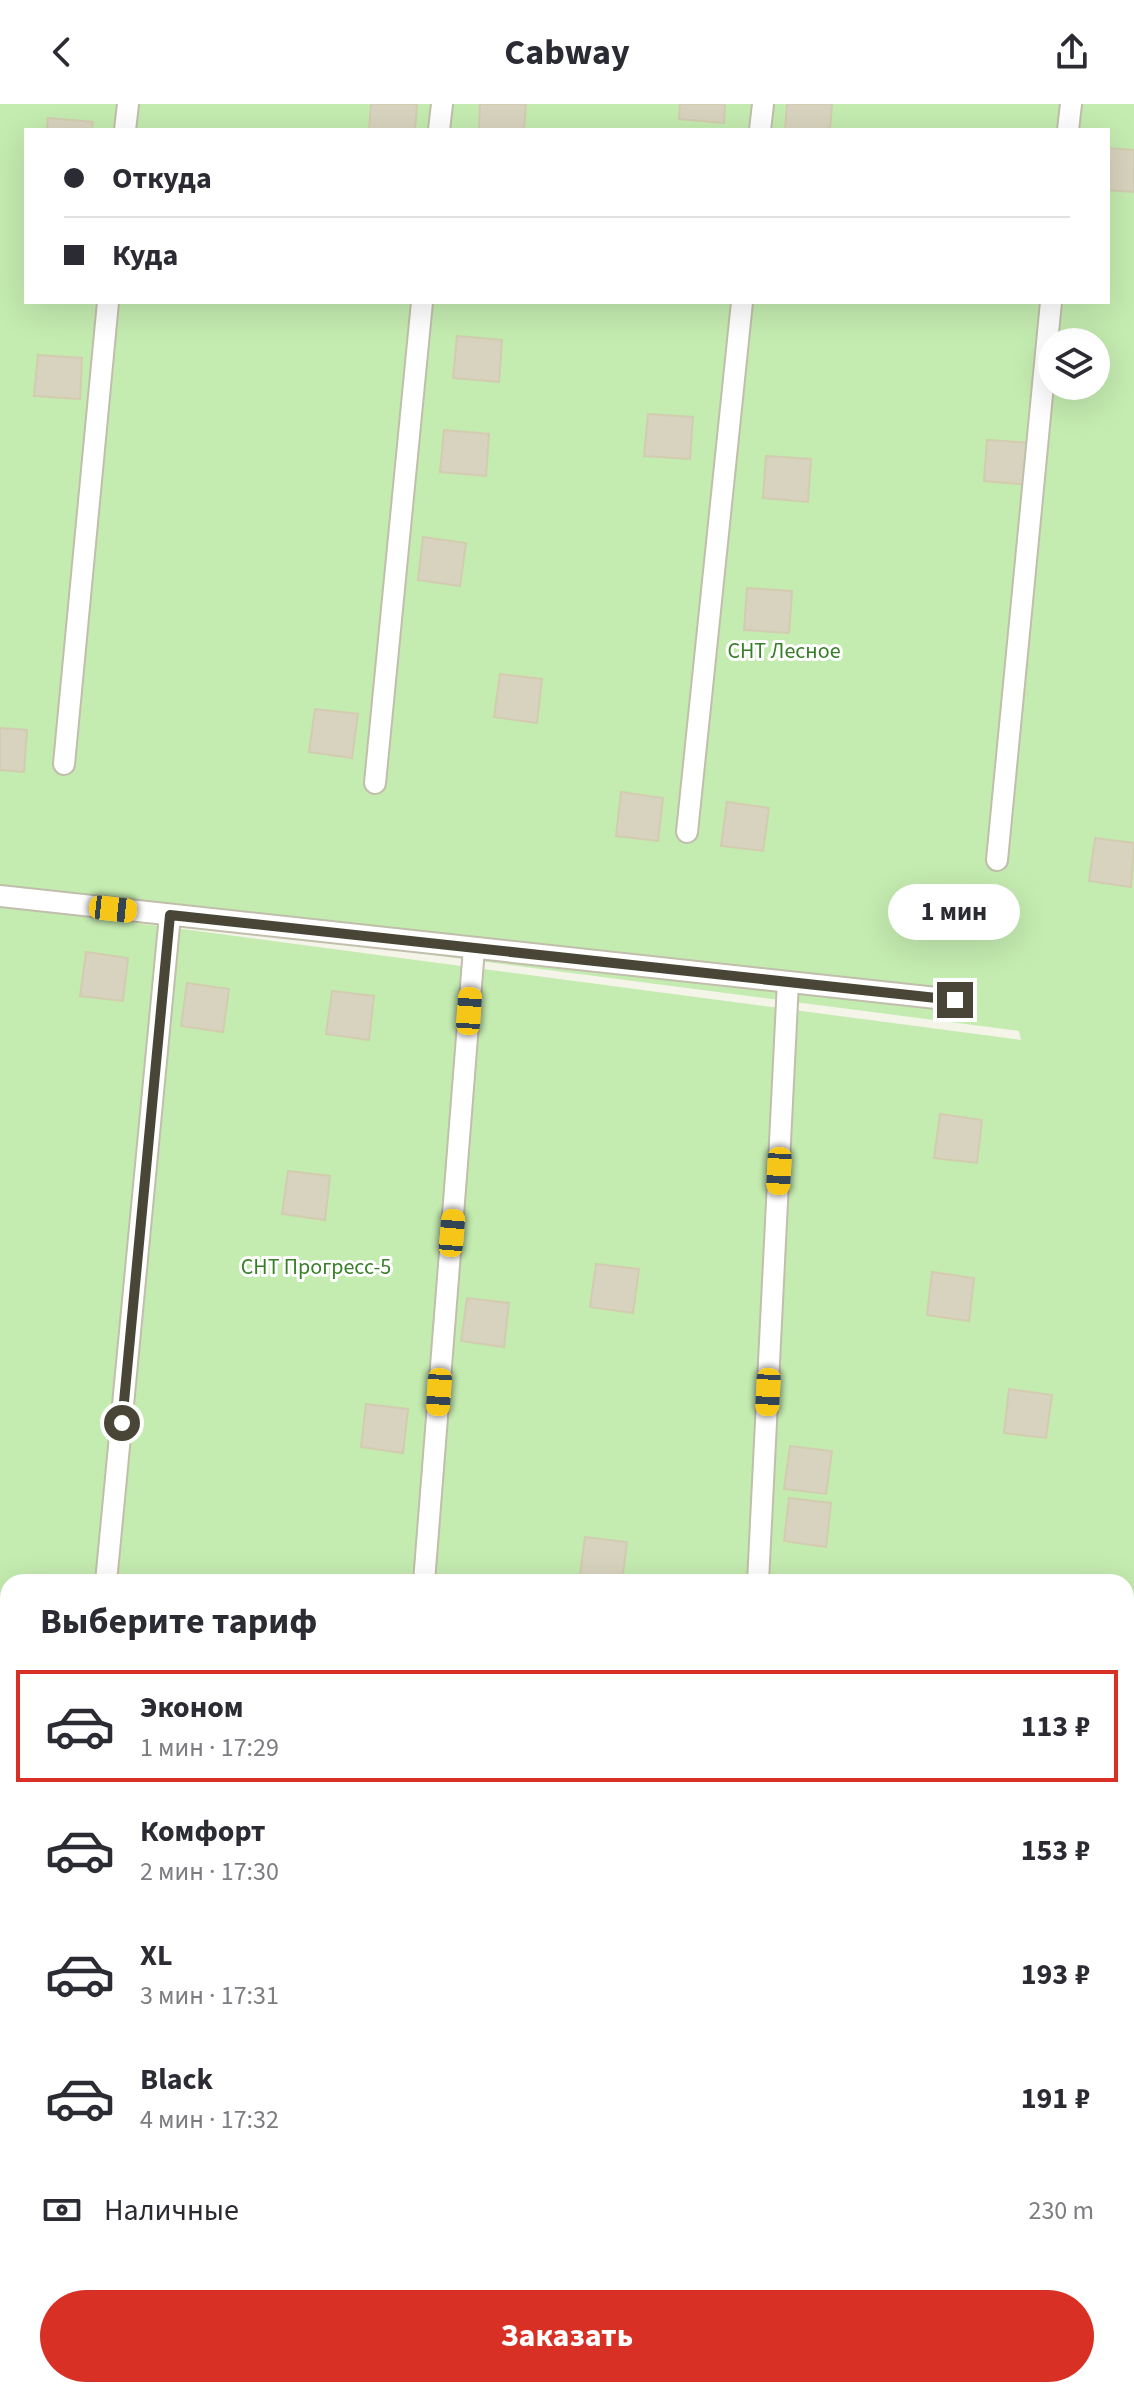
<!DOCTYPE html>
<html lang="ru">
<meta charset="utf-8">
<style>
body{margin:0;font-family:"Source Sans 3",sans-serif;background:#f2f2f3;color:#2b2b33;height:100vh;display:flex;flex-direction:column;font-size:30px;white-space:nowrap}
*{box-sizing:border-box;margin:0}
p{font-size:26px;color:#7c7c81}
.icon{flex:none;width:44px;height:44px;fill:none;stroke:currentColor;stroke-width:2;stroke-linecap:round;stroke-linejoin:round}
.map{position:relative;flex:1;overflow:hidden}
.sheet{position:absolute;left:0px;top:1470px;width:1134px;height:824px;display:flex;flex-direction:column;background:#fff;border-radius:24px 24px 0 0;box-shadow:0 8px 32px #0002}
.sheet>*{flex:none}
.hud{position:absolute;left:24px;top:24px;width:1086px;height:176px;border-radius:0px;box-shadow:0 8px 32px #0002;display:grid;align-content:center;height:176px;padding:0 40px;background:#fff}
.tools{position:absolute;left:1038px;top:224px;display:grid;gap:16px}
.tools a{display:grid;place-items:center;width:72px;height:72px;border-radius:50%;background:#fff;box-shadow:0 8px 32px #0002;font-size:40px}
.end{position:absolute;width:36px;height:36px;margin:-18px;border:10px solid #4a4637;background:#fff;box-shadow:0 0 0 4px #fff}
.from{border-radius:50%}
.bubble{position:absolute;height:56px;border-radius:28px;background:#fff;box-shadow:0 8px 32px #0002;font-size:26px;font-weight:700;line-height:56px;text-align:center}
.car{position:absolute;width:24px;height:48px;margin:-24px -12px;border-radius:10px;box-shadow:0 0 6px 2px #0007;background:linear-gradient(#f5c518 24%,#345 0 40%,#f5c518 0 76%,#345 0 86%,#f5c518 0)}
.hud b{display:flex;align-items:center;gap:28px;height:76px;font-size:30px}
.hud b+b{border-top:2px solid #e1e1e2}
.hud i{width:20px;height:20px;background:#2b2b33}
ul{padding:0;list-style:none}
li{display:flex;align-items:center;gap:24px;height:112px;margin:0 16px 12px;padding:0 24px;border:4px solid transparent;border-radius:0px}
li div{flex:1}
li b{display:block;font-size:30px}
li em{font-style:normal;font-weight:700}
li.selected{border-color:#d93025}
li>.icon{width:72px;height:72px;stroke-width:1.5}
h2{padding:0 40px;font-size:36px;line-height:96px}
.pay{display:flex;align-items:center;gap:20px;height:88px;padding:0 40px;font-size:30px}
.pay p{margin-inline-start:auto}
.button{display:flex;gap:16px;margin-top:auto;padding:16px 40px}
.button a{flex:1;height:92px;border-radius:48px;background:#d93025;color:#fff;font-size:32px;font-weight:700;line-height:92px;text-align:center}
header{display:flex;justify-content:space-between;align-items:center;height:104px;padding:0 40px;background:#fff;font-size:36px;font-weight:700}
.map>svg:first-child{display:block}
.green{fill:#c4ebb0;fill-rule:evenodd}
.building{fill:#d8d3be;stroke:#d3ccb0;stroke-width:2}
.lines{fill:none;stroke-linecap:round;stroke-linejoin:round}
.service-casing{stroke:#c1beab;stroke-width:24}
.minor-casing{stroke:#c1beab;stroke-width:42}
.service{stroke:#fff;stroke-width:20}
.minor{stroke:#fff;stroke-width:38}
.route{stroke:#4a4637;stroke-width:10}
.labels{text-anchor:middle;stroke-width:6;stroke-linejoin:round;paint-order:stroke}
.park-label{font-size:22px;fill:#367f26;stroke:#fff}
</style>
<header><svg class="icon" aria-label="back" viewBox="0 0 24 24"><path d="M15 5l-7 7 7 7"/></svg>Cabway<svg class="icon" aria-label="share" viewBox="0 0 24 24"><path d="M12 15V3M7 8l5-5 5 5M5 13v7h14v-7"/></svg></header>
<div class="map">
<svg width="1134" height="2294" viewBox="0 0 1134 2294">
<rect width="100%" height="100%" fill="#f5f4e9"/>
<path class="green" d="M0,0h1134v2294h-1134v-183h8v175h1118v-808h-1118v572l-8,-1v-1248l1021,135 -2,-9 -1019,-132zM26,26h1082v172h-1082zM1052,238h44v44h-44z"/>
<g class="building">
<path d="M371,0h46l-2,26h-46z"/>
<path d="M480,0h46l-2,26h-45z"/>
<path d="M680,0h45l-1,19 -45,-4z"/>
<path d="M787,0h45l-2,26h-45z"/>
<path d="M48,14l45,4 -1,8h-45z"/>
<path d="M1108,44l26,2v42l-26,-2z"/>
<path d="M457,232l45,4 -3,42 -46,-4z"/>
<path d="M38,251l44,3 -2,41 -46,-3z"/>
<path d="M648,310l45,3 -3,42 -46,-3z"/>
<path d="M444,326l45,4 -3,42 -46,-4z"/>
<path d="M987,336l45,3 -3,42 -45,-4z"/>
<path d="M766,352l45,3 -3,43 -45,-4z"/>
<path d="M423,433l43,6 -6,43 -42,-6z"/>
<path d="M747,484l45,3 -3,42 -45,-3z"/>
<path d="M500,570l42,5 -5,44 -43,-6z"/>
<path d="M315,605l43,5 -6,44 -43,-6z"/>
<path d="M0,624l27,2 -3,42 -24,-2z"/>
<path d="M621,688l42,6 -5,43 -42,-5z"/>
<path d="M727,698l42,6 -6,43 -42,-5z"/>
<path d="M1095,734l39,5 -3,44 -42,-6z"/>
<path d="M86,848l42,6 -5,43 -43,-5z"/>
<path d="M187,879l42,6 -6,43 -42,-6z"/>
<path d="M332,887l42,5 -5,44 -43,-6z"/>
<path d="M940,1010l42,6 -5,43 -43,-5z"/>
<path d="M288,1067l42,5 -5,44 -43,-6z"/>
<path d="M596,1160l43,5 -6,44 -43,-6z"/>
<path d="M932,1168l42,6 -5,43 -42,-6z"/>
<path d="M467,1194l42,5 -5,44 -43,-6z"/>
<path d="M1009,1285l43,6 -6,43 -42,-5z"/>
<path d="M366,1300l42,5 -5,44 -42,-6z"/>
<path d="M790,1342l42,5 -6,43 -42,-5z"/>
<path d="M789,1394l42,5 -5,44 -42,-6z"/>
<path d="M585,1433l42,5 -5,40 -43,-1z"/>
<path d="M0,1956l8,1v44l-8,-1z"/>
<path d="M125,2286h43l-1,8 -43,-2z"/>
<path d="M436,2286h43l-1,8h-44z"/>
<path d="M547,2287l42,5v2h-43z"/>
</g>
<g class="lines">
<g class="service-casing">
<g id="service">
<path d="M125,26l3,-26"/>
<path d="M439,26l3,-26"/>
<path d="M760,26l3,-26"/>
<path d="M1068,26l3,-26"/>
<path d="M64,660l44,-462"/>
<path d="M375,679l47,-481"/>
<path d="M687,728l55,-530"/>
<path d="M997,756l54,-558"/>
<path d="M0,792l955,104"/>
<path d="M106,1478l64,-667"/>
<path d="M424,1478l50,-634"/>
<path d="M758,1478l30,-600"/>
<path d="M201,2294l1,-8"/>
<path d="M517,2294l1,-8"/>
<path d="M839,2294v-8"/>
</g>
</g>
<g class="minor-casing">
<g id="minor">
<path d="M0,2017l8,1"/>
<path d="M1126,2193l8,1"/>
</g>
</g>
<use href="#service" class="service"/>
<use href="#minor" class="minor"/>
</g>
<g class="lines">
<path class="route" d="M122,1319l48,-508 785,85"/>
</g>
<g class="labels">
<g class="park-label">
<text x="784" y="554">СНТ Лесное</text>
<text x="316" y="1170">СНТ Прогресс-5</text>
</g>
</g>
</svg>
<div class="tools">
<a><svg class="icon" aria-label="layers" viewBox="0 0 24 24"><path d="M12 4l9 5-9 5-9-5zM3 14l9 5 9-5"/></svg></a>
</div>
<i class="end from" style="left:122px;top:1319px"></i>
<i class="end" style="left:955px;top:896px"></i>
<div class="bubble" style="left:888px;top:780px;width:132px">1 мин</div>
<i class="car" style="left:113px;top:805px;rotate:96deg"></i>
<i class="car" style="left:469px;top:907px;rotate:4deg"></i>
<i class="car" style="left:779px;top:1067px;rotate:183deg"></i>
<i class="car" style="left:452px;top:1129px;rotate:5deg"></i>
<i class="car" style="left:439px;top:1288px;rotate:184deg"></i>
<i class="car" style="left:768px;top:1288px;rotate:183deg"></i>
<div class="hud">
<b><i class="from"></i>Откуда</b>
<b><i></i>Куда</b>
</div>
<section class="sheet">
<h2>Выберите тариф</h2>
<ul>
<li class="selected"><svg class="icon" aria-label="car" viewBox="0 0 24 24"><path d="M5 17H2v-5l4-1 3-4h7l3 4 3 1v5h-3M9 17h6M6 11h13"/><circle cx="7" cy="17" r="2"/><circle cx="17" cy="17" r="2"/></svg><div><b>Эконом</b><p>1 мин · 17:29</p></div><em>113 ₽</em></li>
<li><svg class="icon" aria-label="car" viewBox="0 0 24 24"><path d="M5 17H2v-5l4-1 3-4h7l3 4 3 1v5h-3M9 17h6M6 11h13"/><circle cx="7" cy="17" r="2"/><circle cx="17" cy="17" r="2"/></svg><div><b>Комфорт</b><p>2 мин · 17:30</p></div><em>153 ₽</em></li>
<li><svg class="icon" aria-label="car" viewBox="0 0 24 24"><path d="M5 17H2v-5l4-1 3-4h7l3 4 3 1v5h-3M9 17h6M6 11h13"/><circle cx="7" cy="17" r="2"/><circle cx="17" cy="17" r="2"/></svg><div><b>XL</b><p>3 мин · 17:31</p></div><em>193 ₽</em></li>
<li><svg class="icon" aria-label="car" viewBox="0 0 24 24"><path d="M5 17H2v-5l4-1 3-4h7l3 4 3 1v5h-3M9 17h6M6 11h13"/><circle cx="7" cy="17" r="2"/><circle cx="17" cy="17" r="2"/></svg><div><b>Black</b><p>4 мин · 17:32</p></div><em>191 ₽</em></li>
</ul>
<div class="pay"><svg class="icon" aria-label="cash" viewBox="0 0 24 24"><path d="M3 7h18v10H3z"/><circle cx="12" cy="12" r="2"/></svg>Наличные<p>230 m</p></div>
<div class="button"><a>Заказать</a></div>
</section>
</div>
